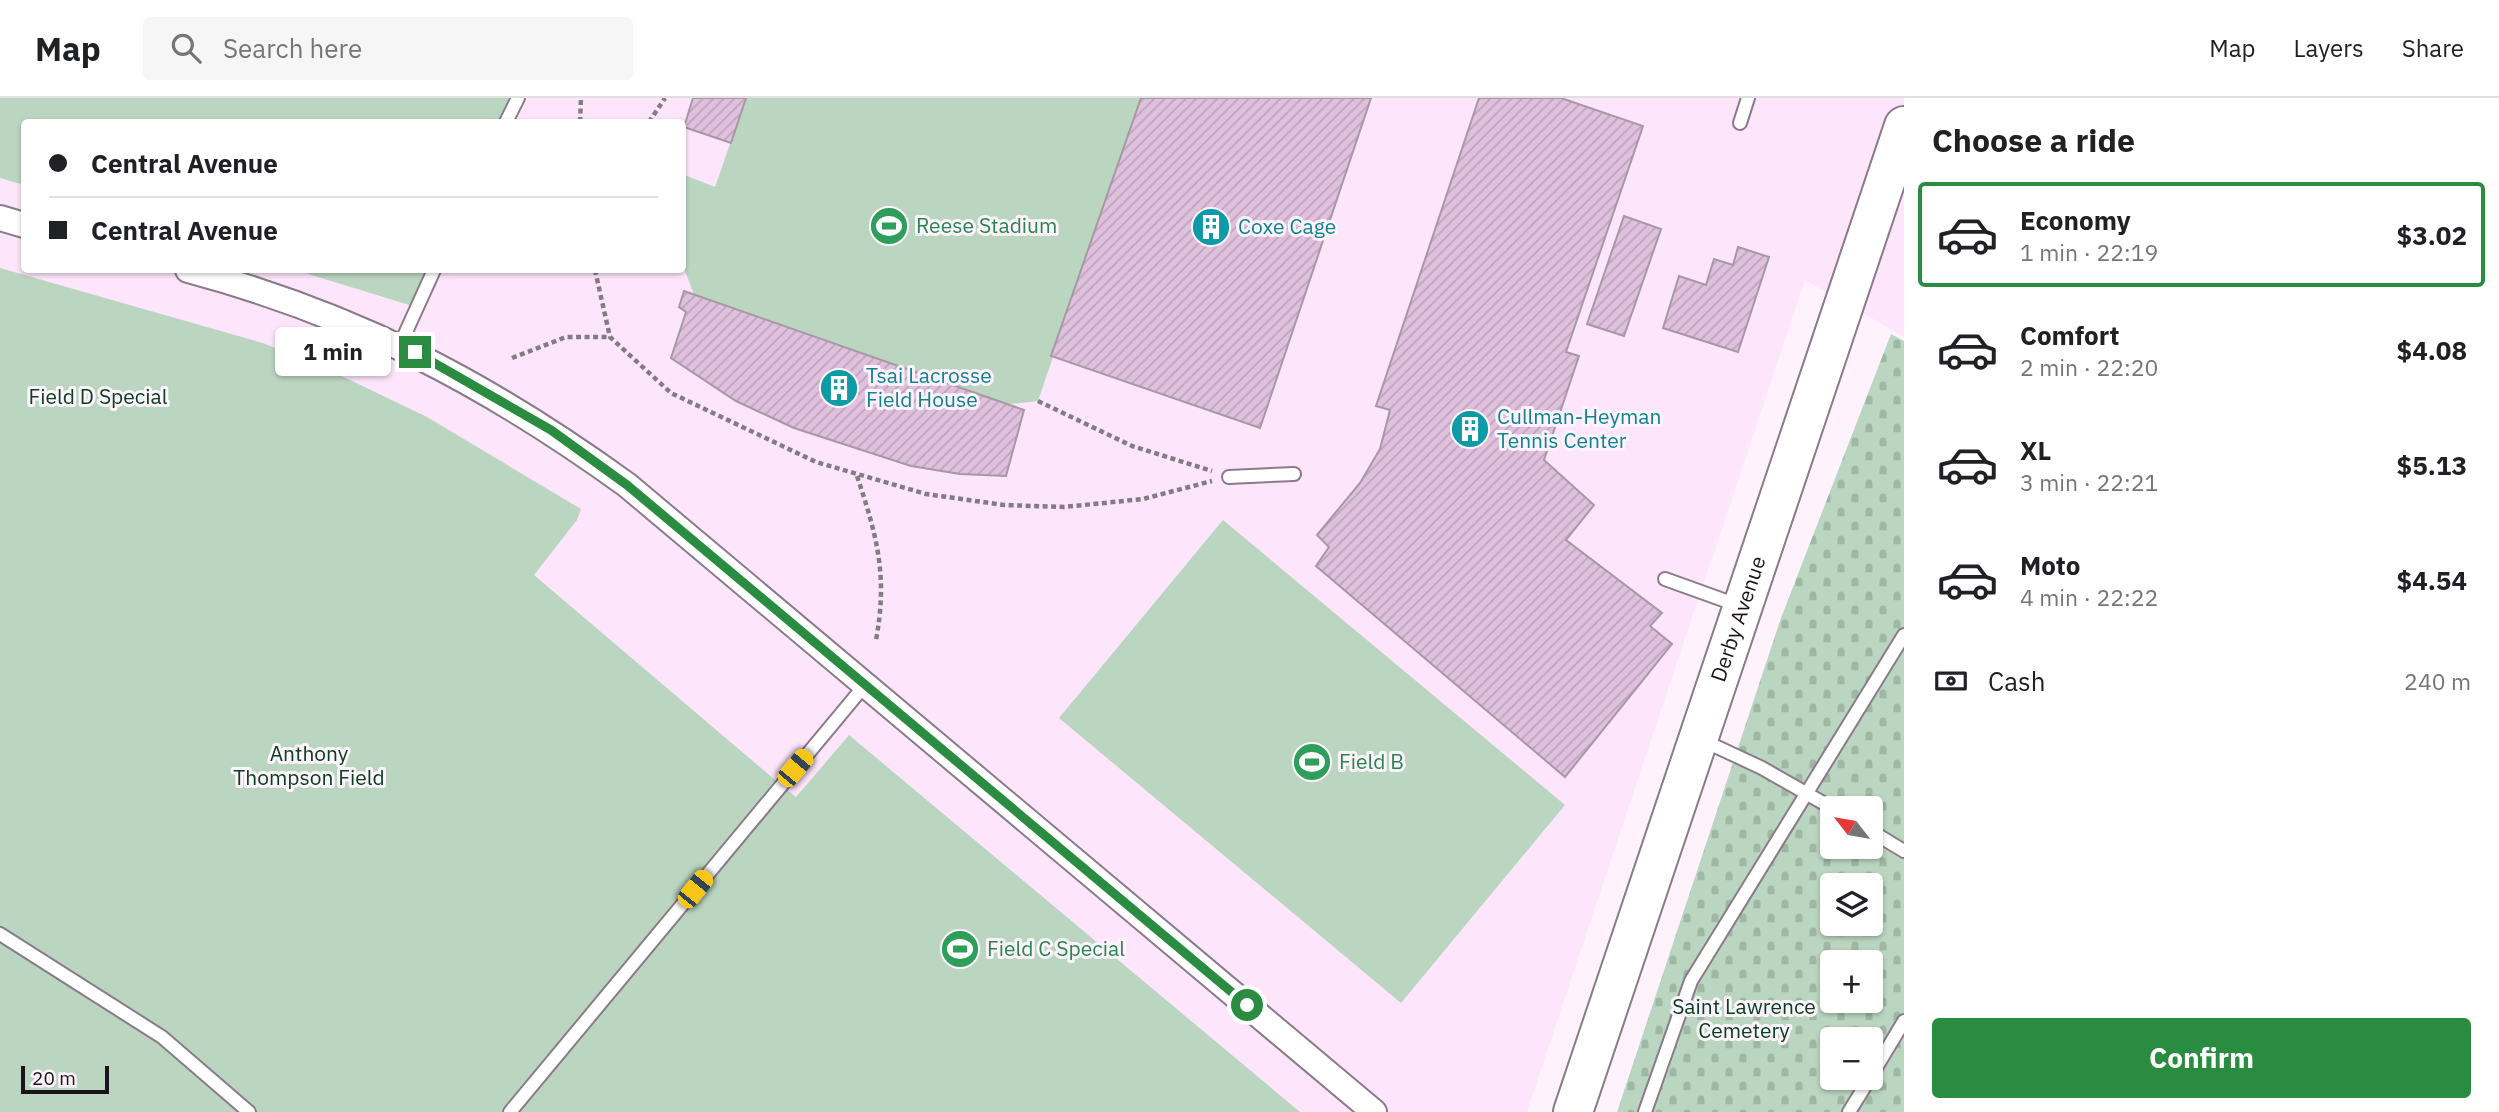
<!DOCTYPE html>
<meta charset="utf-8">
<style>
body{margin:0;font-family:"IBM Plex Sans",sans-serif;background:#f6f6f6;color:#202124;height:100vh;display:flex;flex-direction:column;font-size:26px;white-space:nowrap}
*{box-sizing:border-box;margin:0}
p{font-size:23px;color:#757577}
.icon{flex:none;width:38px;height:38px;fill:none;stroke:currentColor;stroke-width:2;stroke-linecap:round;stroke-linejoin:round}
.map{position:relative;flex:1;overflow:hidden}
.drawer{display:flex;flex-direction:column;background:#fff;width:595px}
.drawer>*{flex:none}
.banner{position:absolute;left:21px;top:21px;width:665px;height:154px;border-radius:7px;box-shadow:0 2px 5px #0004;display:grid;align-content:center;height:154px;padding:0 28px;background:#fff}
.needle{width:46px;rotate:301deg}
.fabs{position:absolute;left:1820px;top:698px;display:grid;gap:14px}
.fabs a{display:grid;place-items:center;width:63px;height:63px;border-radius:7px;background:#fff;box-shadow:0 2px 5px #0004;font-size:35px}
.scale{position:absolute;left:21px;bottom:18px;width:88px;box-sizing:border-box;padding-left:7px;border:4px solid #1a141a;border-top:0;font-size:19px;line-height:24px;white-space:nowrap;color:#1a141a;-webkit-text-stroke:5px #fef3fd;paint-order:stroke}
.end{position:absolute;width:32px;height:32px;margin:-16px;border:9px solid #298c40;background:#fff;box-shadow:0 0 0 4px #fff}
.from{border-radius:50%}
.bubble{position:absolute;height:49px;border-radius:7px;background:#fff;box-shadow:0 2px 5px #0004;font-size:23px;font-weight:700;line-height:49px;text-align:center}
.car{position:absolute;width:21px;height:42px;margin:-21px -10px;border-radius:9px;box-shadow:0 0 5px 2px #0007;background:linear-gradient(#f5c518 24%,#345 0 40%,#f5c518 0 76%,#345 0 86%,#f5c518 0)}
.banner b{display:flex;align-items:center;gap:24px;height:66px;font-size:26px}
.banner b+b{border-top:2px solid #e0e0e0}
.banner i{width:18px;height:18px;background:#202124}
ul{padding:0;list-style:none}
li{display:flex;align-items:center;gap:21px;height:105px;margin:0 14px 10px;padding:0 14px;border:4px solid transparent;border-radius:7px}
li div{flex:1}
li b{display:block;font-size:26px}
li em{font-style:normal;font-weight:700}
li.on{border-color:#298c40}
li>.icon{width:63px;height:63px;stroke-width:1.5}
h2{padding:0 28px;font-size:32px;line-height:84px}
.pay{display:flex;align-items:center;gap:18px;height:77px;padding:0 28px;font-size:26px}
.pay p{margin-inline-start:auto}
.cta{display:flex;gap:14px;margin-top:auto;padding:14px 28px}
.cta a{flex:1;height:80px;border-radius:7px;background:#298c40;color:#fff;font-size:28px;font-weight:700;line-height:80px;text-align:center}
header{display:flex;align-items:center;gap:42px;box-sizing:border-box;height:98px;padding:0 35px;background:#fff;border-bottom:2px solid #e0e0e0}
header strong{font-size:33px}
nav{display:flex;gap:38px;margin-inline-start:auto;font-size:24px}
.search{width:490px;height:63px;background:#f6f6f6;display:flex;align-items:center;gap:18px;box-sizing:border-box;padding:0 24px;border-radius:7px;color:#757577;font-size:26px}
main{display:flex;flex:1;min-height:0}
.map>svg:first-child{display:block}
.built{fill:#fde6fb;fill-rule:evenodd}
.green{fill:#bbd6c0}
.cemetery{fill:url(#cemetery-stones);fill-rule:evenodd}
.building{fill:url(#building-hatch);stroke:#a798a6;stroke-width:2}
.lines{fill:none;stroke-linecap:round;stroke-linejoin:round}
.lane-casing{stroke:#8a7b89;stroke-width:16}
.street-casing{stroke:#8a7b89;stroke-width:28}
.highway-casing{stroke:#8a7b89;stroke-width:42}
.path{stroke:#847c84;stroke-width:4.5;stroke-dasharray:5 3.5;stroke-linecap:butt}
.lane{stroke:#fff;stroke-width:12}
.street{stroke:#fff;stroke-width:24}
.highway{stroke:#fff;stroke-width:38}
.route{stroke:#298c40;stroke-width:9}
.labels{text-anchor:middle;stroke-width:6;stroke-linejoin:round;paint-order:stroke}
.leisure-label{font-size:21px;fill:#27864d;stroke:#fef3fd;text-anchor:start}
.culture-label{font-size:21px;fill:#0d838f;stroke:#fef3fd;text-anchor:start}
.park-label{font-size:21px;fill:#07401d;stroke:#fef3fd}
.street-label{font-size:21px;fill:#1a141a;stroke:#fef3fd}
</style>
<header>
<strong>Map</strong>
<div class="search"><svg class="icon" aria-label="search" viewBox="0 0 24 24"><circle cx="10" cy="10" r="6"/><path d="M15 15l6 6"/></svg>Search here</div>
<nav><a>Map</a><a>Layers</a><a>Share</a></nav>
</header>
<main>
<div class="map">
<svg width="1904" height="1014" viewBox="0 0 1904 1014">
<defs>
<pattern id="cemetery-stones" width="16" height="16" patternUnits="userSpaceOnUse" patternTransform="scale(1.75)"><rect width="16" height="16" fill="#bbd6c0"/><path d="M2 7V4a2 2 0 0 1 4 0v3zM10 15v-3a2 2 0 0 1 4 0v3z" fill="#a0b7a4"/></pattern>
<pattern id="building-hatch" width="6" height="6" patternUnits="userSpaceOnUse" patternTransform="scale(1.75)"><rect width="6" height="6" fill="#dfc0dd"/><path d="M-1 1l2-2M0 6l6-6M5 7l2-2" fill="none" stroke="#bfa4bd"/></pattern>
</defs>
<rect width="100%" height="100%" fill="#fef3fd"/>
<path class="built" d="M0,0h1904v239l-99,-57 -278,832h-1527zM24,24h658v148h-658z"/>
<g class="green">
<path d="M0,0h513l-12,24h-477v63l-24,-7z"/>
<path d="M746,0h395l-103,303 -45,5 -298,-109 -12,-31 -1,-92 33,13z"/>
<path d="M0,170l263,75 85,36 79,38 154,92 -4,11 -43,55 247,210 15,12 53,-62 451,377h-1300z"/>
<path d="M295,172h139l-18,37z"/>
<path d="M1223,422l342,285 -164,198 -342,-285z"/>
</g>
<path class="cemetery" d="M1891,236l13,7v771h-287l164,-494zM1832,710h39v39h-39zM1832,788h39v38h-39zM1832,864h39v39h-39zM1832,942h39v38h-39z"/>
<g class="building">
<path d="M693,0h53l-15,45 -47,-16z"/>
<path d="M1141,0h230l-111,330 -209,-72z"/>
<path d="M1479,0h82l82,28 -77,226 13,4 -35,104 50,45 -28,35 96,73 -12,13 22,18 -107,133 -249,-211 13,-19 -12,-12 43,-52 20,-34 10,-39 -14,-4z"/>
<path d="M1624,118l37,13 -37,107 -37,-12z"/>
<path d="M1738,149l31,10 -31,95 -75,-24 16,-52 27,9 8,-26 19,6z"/>
<path d="M684,193l340,119 -18,66 -46,-2 -49,-8 -117,-38 -58,-27 -65,-43 15,-46 -7,-5z"/>
</g>
<g class="lines">
<g class="lane-casing">
<g id="lane">
<path d="M506,24l12,-24"/>
<path d="M1740,25l8,-25"/>
<path d="M400,247l34,-75"/>
<path d="M1229,379l65,-3"/>
<path d="M1665,481l75,27"/>
<path d="M1702,642l60,28 70,40"/>
<path d="M1871,733l33,20"/>
<path d="M0,836l162,103 87,75"/>
<path d="M1871,978l33,-55"/>
<path d="M510,1014l355,-427"/>
<path d="M1645,1014l46,-131 213,-346"/>
<path d="M1849,1014l21,-34"/>
</g>
</g>
<g class="street-casing">
<g id="street">
<path d="M0,120l24,7"/>
<path d="M188,172c168,45 298,113 439,215l747,627"/>
</g>
</g>
<g class="highway-casing">
<g id="highway">
<path id="s1" d="M1573,1014l331,-986"/>
</g>
</g>
<g class="path">
<path d="M580,24l1,-24"/>
<path d="M649,24l16,-24"/>
<path d="M595,172l15,67 61,56 145,69 110,32 78,11 60,2 79,-8 69,-18"/>
<path d="M512,260l54,-21h44"/>
<path d="M1038,303l94,45 80,25"/>
<path d="M857,378c20,60 31,100 19,164"/>
</g>
<use href="#lane" class="lane"/>
<use href="#street" class="street"/>
<use href="#highway" class="highway"/>
</g>
<g class="lines">
<path class="route" d="M415,254l136,78 76,55 620,520"/>
</g>
<defs>
<g id="stadium-disc" transform="scale(2.0125)"><circle r="9.5" fill="#2e9e5b" stroke="#fef3fd"/><path d="M0-5a6.5 5 0 1 0 0 10a6.5 5 0 1 0 0-10ZM-3.5-1.8h7v3.6h-7Z" fill="#fff"/></g>
<g id="building-disc" transform="scale(2.0125)"><circle r="9.5" fill="#0f9aa8" stroke="#fef3fd"/><path d="M-4-6H4V6H1V3H-1V6H-4ZM-2.5-4.3h1.7v1.8h-1.7ZM.8-4.3h1.7v1.8H.8ZM-2.5-1h1.7V.8h-1.7ZM.8-1h1.7V.8H.8Z" fill="#fff"/></g>
</defs>
<g fill-rule="evenodd">
<use href="#stadium-disc" x="889" y="128"/>
<use href="#building-disc" x="1211" y="129"/>
<use href="#building-disc" x="839" y="290"/>
<use href="#building-disc" x="1470" y="331"/>
<use href="#stadium-disc" x="1312" y="664"/>
<use href="#stadium-disc" x="960" y="851"/>
</g>
<g class="labels">
<g class="leisure-label">
<text x="916" y="135">Reese Stadium</text>
<text x="1339" y="671">Field B</text>
<text x="987" y="858">Field C Special</text>
</g>
<g class="culture-label">
<text x="1238" y="136">Coxe Cage</text>
<text x="866" y="285">Tsai Lacrosse<tspan x="866" dy="24">Field House</tspan></text>
<text x="1497" y="326">Cullman-Heyman<tspan x="1497" dy="24">Tennis Center</tspan></text>
</g>
<g class="park-label">
<text x="98" y="306">Field D Special</text>
<text x="309" y="663">Anthony<tspan x="309" dy="24">Thompson Field</tspan></text>
<text x="1744" y="916">Saint Lawrence<tspan x="1744" dy="24">Cemetery</tspan></text>
</g>
<g class="street-label">
<text dy="7" stroke="none"><textPath href="#s1" startOffset="520">Derby Avenue</textPath></text>
</g>
</g>
</svg>
<div class="fabs">
<a><svg class="needle" viewBox="-14 -14 28 28"><path d="M0-13l5 13h-10z" fill="#e53935"/><path d="M0 13l5-13h-10z" fill="#757577"/></svg></a>
<a><svg class="icon" aria-label="layers" viewBox="0 0 24 24"><path d="M12 4l9 5-9 5-9-5zM3 14l9 5 9-5"/></svg></a>
<a>+</a>
<a>−</a>
</div>
<div class="scale">20 m</div>
<i class="end from" style="left:1247px;top:907px"></i>
<i class="end" style="left:415px;top:254px"></i>
<div class="bubble" style="left:275px;top:229px;width:116px">1 min</div>
<i class="car" style="left:795px;top:670px;rotate:40deg"></i>
<i class="car" style="left:695px;top:791px;rotate:39deg"></i>
<div class="banner">
<b><i class="from"></i>Central Avenue</b>
<b><i></i>Central Avenue</b>
</div>
</div>
<section class="drawer">
<h2>Choose a ride</h2>
<ul>
<li class="on"><svg class="icon" aria-label="car" viewBox="0 0 24 24"><path d="M5 17H2v-5l4-1 3-4h7l3 4 3 1v5h-3M9 17h6M6 11h13"/><circle cx="7" cy="17" r="2"/><circle cx="17" cy="17" r="2"/></svg><div><b>Economy</b><p>1 min · 22:19</p></div><em>$3.02</em></li>
<li><svg class="icon" aria-label="car" viewBox="0 0 24 24"><path d="M5 17H2v-5l4-1 3-4h7l3 4 3 1v5h-3M9 17h6M6 11h13"/><circle cx="7" cy="17" r="2"/><circle cx="17" cy="17" r="2"/></svg><div><b>Comfort</b><p>2 min · 22:20</p></div><em>$4.08</em></li>
<li><svg class="icon" aria-label="car" viewBox="0 0 24 24"><path d="M5 17H2v-5l4-1 3-4h7l3 4 3 1v5h-3M9 17h6M6 11h13"/><circle cx="7" cy="17" r="2"/><circle cx="17" cy="17" r="2"/></svg><div><b>XL</b><p>3 min · 22:21</p></div><em>$5.13</em></li>
<li><svg class="icon" aria-label="car" viewBox="0 0 24 24"><path d="M5 17H2v-5l4-1 3-4h7l3 4 3 1v5h-3M9 17h6M6 11h13"/><circle cx="7" cy="17" r="2"/><circle cx="17" cy="17" r="2"/></svg><div><b>Moto</b><p>4 min · 22:22</p></div><em>$4.54</em></li>
</ul>
<div class="pay"><svg class="icon" aria-label="cash" viewBox="0 0 24 24"><path d="M3 7h18v10H3z"/><circle cx="12" cy="12" r="2"/></svg>Cash<p>240 m</p></div>
<div class="cta"><a>Confirm</a></div>
</section>
</main>
